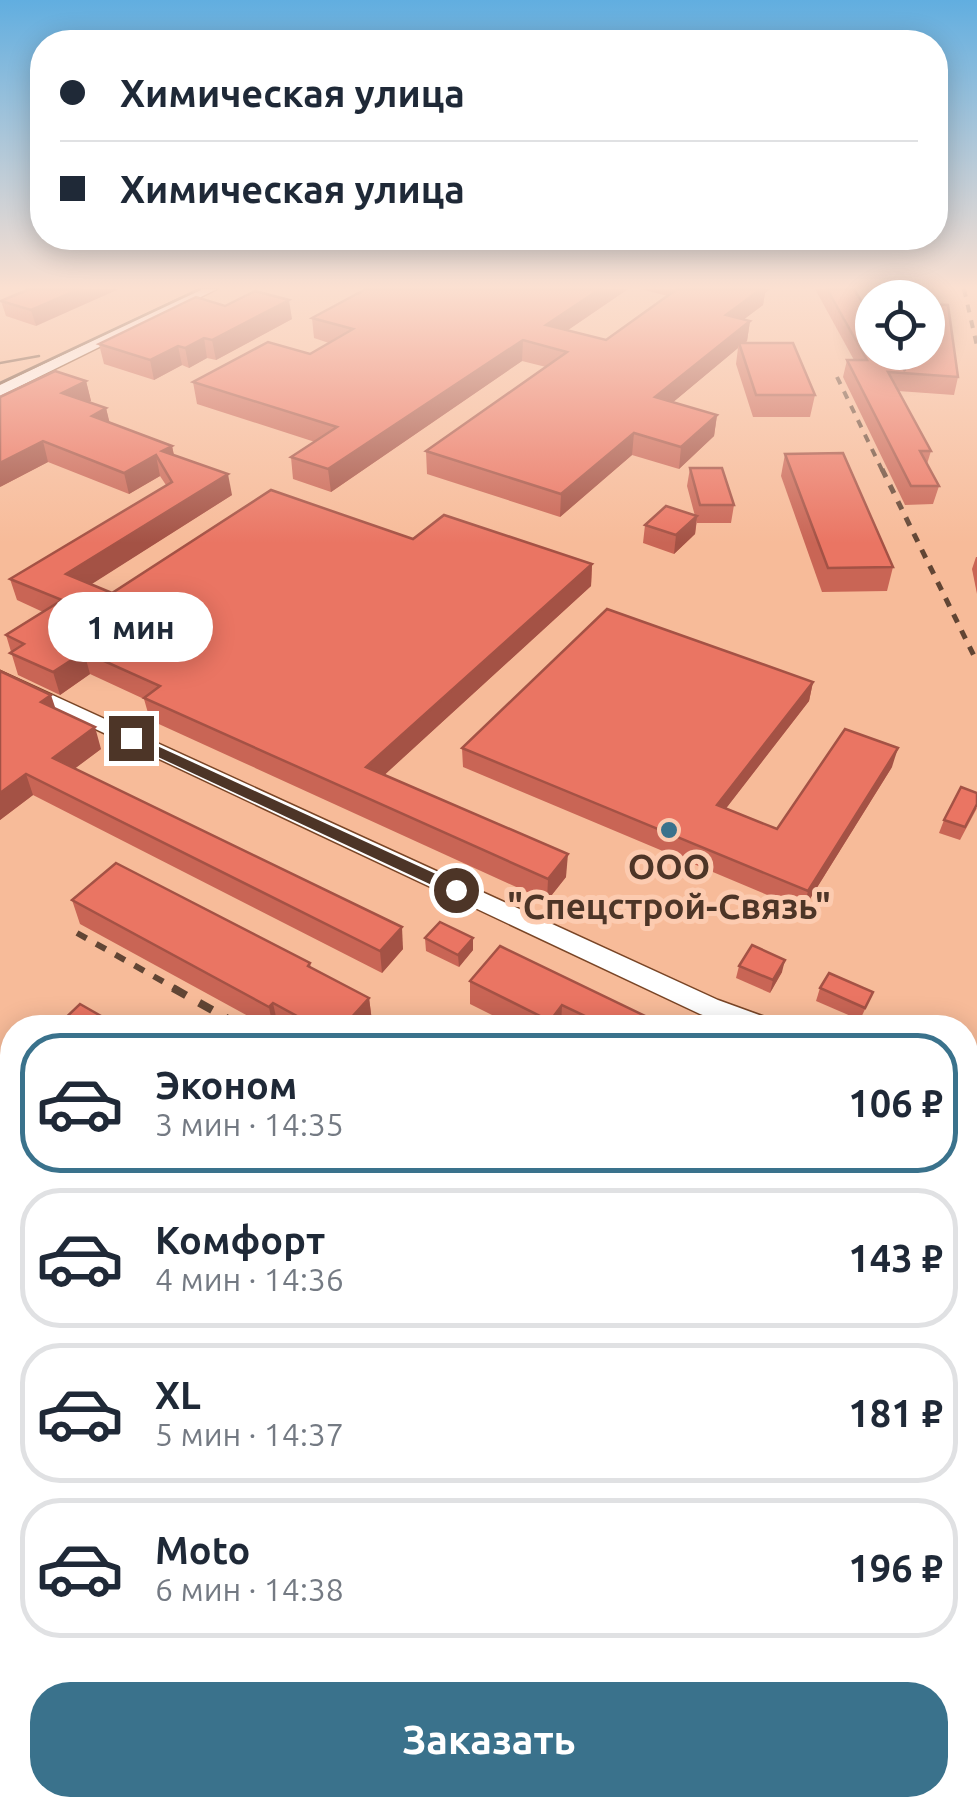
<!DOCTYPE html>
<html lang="ru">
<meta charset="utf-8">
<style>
body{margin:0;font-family:Ubuntu,sans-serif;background:#f6f6f7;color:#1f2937;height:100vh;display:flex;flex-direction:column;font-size:38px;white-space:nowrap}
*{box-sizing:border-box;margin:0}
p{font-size:32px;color:#747a83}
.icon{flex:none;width:55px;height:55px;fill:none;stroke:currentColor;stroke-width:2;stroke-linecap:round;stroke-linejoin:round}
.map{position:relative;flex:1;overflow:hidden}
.details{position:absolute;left:0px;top:1015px;width:978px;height:802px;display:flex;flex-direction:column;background:#fff;border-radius:40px 40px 0 0;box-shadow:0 5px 25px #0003}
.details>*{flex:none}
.hud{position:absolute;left:30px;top:30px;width:918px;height:220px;border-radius:40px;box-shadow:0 5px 25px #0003;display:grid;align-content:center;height:220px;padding:0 30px;background:#fff}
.tools{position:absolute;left:855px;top:280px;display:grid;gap:20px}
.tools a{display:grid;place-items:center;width:90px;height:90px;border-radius:50%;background:#fff;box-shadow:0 5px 25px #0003;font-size:50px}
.end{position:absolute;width:45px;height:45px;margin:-22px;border:12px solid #4d3527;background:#fff;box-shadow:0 0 0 5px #fff}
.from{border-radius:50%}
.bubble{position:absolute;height:70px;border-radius:35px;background:#fff;box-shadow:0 5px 25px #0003;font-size:32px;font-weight:700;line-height:70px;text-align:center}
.hud b{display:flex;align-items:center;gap:35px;height:95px;font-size:38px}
.hud b+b{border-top:2px solid #e0e1e3}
.hud i{width:25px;height:25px;background:#1f2937}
ul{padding:18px 0 0;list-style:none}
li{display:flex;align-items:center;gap:30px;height:140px;margin:0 20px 15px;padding:0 10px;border:5px solid #e0e1e3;border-radius:40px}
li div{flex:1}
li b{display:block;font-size:38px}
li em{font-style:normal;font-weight:700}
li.on{border-color:#3a728c}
li>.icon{width:90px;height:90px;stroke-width:1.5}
.cta{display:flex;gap:20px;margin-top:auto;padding:20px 30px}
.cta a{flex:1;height:115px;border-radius:40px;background:#3a728c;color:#fff;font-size:40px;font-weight:700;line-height:115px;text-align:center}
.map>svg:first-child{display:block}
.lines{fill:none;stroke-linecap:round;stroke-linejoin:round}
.tertiary-casing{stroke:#794526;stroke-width:3}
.secondary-casing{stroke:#794526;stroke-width:3}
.tertiary{fill:#fff;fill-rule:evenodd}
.secondary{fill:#fff;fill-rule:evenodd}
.tram{stroke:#614534;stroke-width:2.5}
.rail-far4{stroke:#614534;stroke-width:4;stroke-dasharray:8 8;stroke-linecap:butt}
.rail-far3{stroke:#614534;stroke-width:5;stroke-dasharray:9 9;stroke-linecap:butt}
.rail-far2{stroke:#614534;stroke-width:6;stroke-dasharray:11 11;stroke-linecap:butt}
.rail-far1{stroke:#614534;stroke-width:8;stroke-dasharray:15 15;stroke-linecap:butt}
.rail{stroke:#614534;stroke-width:10;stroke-dasharray:19 19;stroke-linecap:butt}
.wall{fill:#c96555}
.shaded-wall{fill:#a45245}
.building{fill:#ea7563;stroke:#a45245;stroke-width:2.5}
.route{fill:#4d3527}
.poi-dot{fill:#3a728c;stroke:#fccbb0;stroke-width:4}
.labels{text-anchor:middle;stroke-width:10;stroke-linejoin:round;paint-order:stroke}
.poi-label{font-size:35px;font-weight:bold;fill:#4d3527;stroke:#fccbb0}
</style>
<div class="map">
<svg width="977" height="1817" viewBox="0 0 977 1817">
<rect width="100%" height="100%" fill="#f7bb99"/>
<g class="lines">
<g class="tertiary-casing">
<g id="tertiary">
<path d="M0,671l718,329 58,21 3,7h-41l-38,-14 -700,-330z"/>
<path d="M965,1081l12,3v22l-12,-3z"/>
</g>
</g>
<g class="secondary-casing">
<path id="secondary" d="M200,289h17l-217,107v-11z"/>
</g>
<use href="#tertiary" class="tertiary"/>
<use href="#secondary" class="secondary"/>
<g class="tram">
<path d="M0,363l39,-7"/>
<path d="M0,383l200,-94"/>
</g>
<g class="rail-far4">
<path d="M964,289l13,57"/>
<path d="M837,377l46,95"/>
</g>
<path class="rail-far3" d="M882,469l95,193"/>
<path class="rail-far2" d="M77,933l101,57"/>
<g class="rail-far1">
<path d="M173,988l71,40"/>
<path d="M0,1108l12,7"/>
</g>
<g class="rail">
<path d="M670,1805l10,12"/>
<path d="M871,1805l7,12"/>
<path d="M904,1805l6,12"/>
</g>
</g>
<g class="wall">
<path d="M29,289l7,37 -30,-10 -5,-15z"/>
<path d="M366,289h262l-60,41 38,10 62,-44 -28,-7h130l-5,4 -2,12 -19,14 6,2 -3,20 -2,2 70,52 -5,22h-57l-17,-53 2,-16 -65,54 44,13 -3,21 -35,33 -47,-14 -72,62 -133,-43 -1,-23 120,-84 -24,-6 -191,131 -38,-13 -2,-22 24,-15 -118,-38 -4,-22 117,-28 19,-11 -15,-5 -2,-20z"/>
<path d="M815,289h39l41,67v-4h33l30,25 -4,18 -56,-4 33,60 -4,13 12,22 -6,18 -28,1 -62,-128 4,-17h7z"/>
<path d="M225,306l67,13 -76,41 -9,-2 -18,10 -7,-3 -28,15 -50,-16 -5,-20z"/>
<path d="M86,381l5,20 -3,1 18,6 3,14 63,24 2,9 58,40 -141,89 21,9 301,-54 179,25 -1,22 -207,189 182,102 -19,24 -397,-181 -6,-21 -54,-25 -30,21 -42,-20 -12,-40 37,-23 -26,-12 -7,-21 156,-94 -6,-9 -31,18 -81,-32 -48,25z"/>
<path d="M785,454l108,113 -6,24 -65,1 -41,-116z"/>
<path d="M690,468l44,37 -3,18h-34v-3l-2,14 -21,20 -31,-11 2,-18 50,-9 -8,-30z"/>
<path d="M976,557h1v37l-5,-25z"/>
<path d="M0,671l56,38 45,40 -26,19 328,181 -21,24 -349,-178 -33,25z"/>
<path d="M813,682l-4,19 -83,107 51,21 115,-62 -89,143 -340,-143 -1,-19z"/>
<path d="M977,808l-17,32 -21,-7 5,-13z"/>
<path d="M72,900l238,63 1,5 58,30 3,23 -6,7h-85l-3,-2 -2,2h-6l-190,-104z"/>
<path d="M425,938l48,12 -14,17 -33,-16z"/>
<path d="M739,966l43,6 -12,21 -34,-15z"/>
<path d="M470,981l200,47h-152l-48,-24z"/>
<path d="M820,988l53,4 -13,28 -44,-19z"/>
</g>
<g class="shaded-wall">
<path d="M80,289h39l-83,37 -5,-16z"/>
<path d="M600,289h28l-82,56v-20z"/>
<path d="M755,289h15l-5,4 -2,12 -40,30 3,-20z"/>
<path d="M289,300l3,19 -76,41 -4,-20z"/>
<path d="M750,321l-3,20 -7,5 -1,-3 -1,5 -85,71 2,-22z"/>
<path d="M204,338l3,20 -18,10 -4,-20z"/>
<path d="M523,340l-1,21 -191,131 -3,-23z"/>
<path d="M178,346l4,19 -28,15 -4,-20z"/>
<path d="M86,381l5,20 -24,12 -5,-20z"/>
<path d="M106,408l5,20 -19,-12z"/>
<path d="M717,415l-3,21 -35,33 2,-22z"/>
<path d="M634,433l-2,22 -72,62 1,-23z"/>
<path d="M43,441l5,21 -48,25v-24z"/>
<path d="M172,446l4,20 -14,-15z"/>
<path d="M156,455l4,21 -31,18 -5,-21z"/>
<path d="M228,474l4,21 -159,101 -7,-22z"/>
<path d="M697,516l-2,18 -21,20 2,-19z"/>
<path d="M592,564l-1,22 -223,204 -2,-23z"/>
<path d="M84,652l6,22 -30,21 -7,-23z"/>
<path d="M813,682l-4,19 -95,123 3,-19z"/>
<path d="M51,695l7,21 -17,-14z"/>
<path d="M95,727l6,22 -40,30 -8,-21z"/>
<path d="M898,748l-6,19 -89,143 5,-19z"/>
<path d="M26,774l7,21 -33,25v-27z"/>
<path d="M568,854l-2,23 -19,24 1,-22z"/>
<path d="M402,927l1,22 -21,24 -2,-22z"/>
<path d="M473,938v12l-14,17 -1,-12z"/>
<path d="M785,960l-3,12 -12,21 3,-13z"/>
<path d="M369,998l3,23 -6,7h-24z"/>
<path d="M273,1003l5,23 -2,2h-3l-4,-21z"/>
<path d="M562,1005l-1,22 -11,1v-7z"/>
<path d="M0,1308l12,19v3l-12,14z"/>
<path d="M109,1805h19l-8,12h-19z"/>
</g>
<g class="building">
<path d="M29,289h51l-49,21 -30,-9z"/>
<path d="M366,289h234l-54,36 60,15 71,-51h84l-35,26 24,6 -95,76 62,18 -36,32 -47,-14 -73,61 -135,-43 141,-99 -44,-12 -195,129 -37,-12 46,-30 -144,-45 75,-40 42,12 43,-25 -41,-11z"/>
<path d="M827,289h27l18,30v33h21l12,19 -3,-19h26v-48l20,1 10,72 -70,-5 43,79h-11l19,35h-28l-64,-126h20z"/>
<path d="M255,291l34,9 -77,40 -8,-2 -19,10 -7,-2 -28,14 -51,-16 97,-47 29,9z"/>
<path d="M739,343h54l22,52h-59z"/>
<path d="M55,371l31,10 -24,12 44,15 -14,8 80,30 -10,5 66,23 -162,100 46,19 159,-103 142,49 31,-24 148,49 -226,203 202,87 -20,25 -404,-181 16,-12 -76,-34 -31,20 -43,-19 14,-9 -18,-9 56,-35 -52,-21 162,-97 -16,-27 -32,18 -81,-32 -43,22v-66z"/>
<path d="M843,453l50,114 -65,1 -43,-114z"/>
<path d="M690,468h32l12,37h-34z"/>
<path d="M666,506l31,10 -21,19 -31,-10z"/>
<path d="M607,609l206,73 -96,123 60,24 68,-100 53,19 -90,143 -346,-143z"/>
<path d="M0,671l51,24 -10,7 54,25 -42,31 349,169 -22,24 -354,-177 -26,19z"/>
<path d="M961,787l16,6v11l-12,23 -21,-7z"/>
<path d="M116,863l194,100 -2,3 61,32 -27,30h-23l-46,-25 -4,4 -197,-107z"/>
<path d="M440,922l33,16 -15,17 -33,-17z"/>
<path d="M752,945l33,15 -12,20 -34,-14z"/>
<path d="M500,946l170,82h-65l1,-2 -44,-21 -12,16 -80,-40z"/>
<path d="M829,973l44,19 -8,16 -45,-20z"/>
<path d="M80,1004l42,24h-67z"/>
<path d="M444,1018l18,10h-26z"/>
<path d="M965,1168l12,6v108l-10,25 -2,-1v-88l3,-8 -3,-1z"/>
<path d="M12,1582v215l-12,-10v-189z"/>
<path d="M22,1805h87l-8,12h-64z"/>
<path d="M433,1805h78l4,12h-90l8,-8z"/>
</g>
<linearGradient id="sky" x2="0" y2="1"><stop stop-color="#61aee0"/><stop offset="0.53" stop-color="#fbe0d1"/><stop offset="1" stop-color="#fbe0d1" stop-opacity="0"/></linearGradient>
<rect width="977" height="543" fill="url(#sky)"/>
<path class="route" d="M131,734l331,152 2,4 -13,4 -325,-152z"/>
<circle class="poi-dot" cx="669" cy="830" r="10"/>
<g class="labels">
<g class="poi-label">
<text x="669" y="879">ООО<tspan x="669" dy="40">"Спецстрой-Связь"</tspan></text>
</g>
</g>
</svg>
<div class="tools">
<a><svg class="icon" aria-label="locate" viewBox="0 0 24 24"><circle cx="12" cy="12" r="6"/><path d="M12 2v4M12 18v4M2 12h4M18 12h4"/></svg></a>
</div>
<i class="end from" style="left:456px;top:890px"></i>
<i class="end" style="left:131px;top:738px"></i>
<div class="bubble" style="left:48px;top:592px;width:165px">1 мин</div>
<div class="hud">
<b><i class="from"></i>Химическая улица</b>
<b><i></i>Химическая улица</b>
</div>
<section class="details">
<ul>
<li class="on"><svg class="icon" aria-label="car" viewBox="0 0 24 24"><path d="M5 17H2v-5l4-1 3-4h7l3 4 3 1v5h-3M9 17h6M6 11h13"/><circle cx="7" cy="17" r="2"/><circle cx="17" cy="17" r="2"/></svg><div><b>Эконом</b><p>3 мин · 14:35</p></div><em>106 ₽</em></li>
<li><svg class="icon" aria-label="car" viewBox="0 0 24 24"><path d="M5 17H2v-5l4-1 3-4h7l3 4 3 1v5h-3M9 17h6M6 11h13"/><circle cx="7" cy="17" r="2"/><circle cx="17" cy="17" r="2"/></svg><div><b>Комфорт</b><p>4 мин · 14:36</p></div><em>143 ₽</em></li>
<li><svg class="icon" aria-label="car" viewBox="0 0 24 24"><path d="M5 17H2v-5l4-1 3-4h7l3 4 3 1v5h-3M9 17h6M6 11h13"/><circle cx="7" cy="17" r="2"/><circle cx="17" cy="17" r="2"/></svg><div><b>XL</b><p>5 мин · 14:37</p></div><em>181 ₽</em></li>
<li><svg class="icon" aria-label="car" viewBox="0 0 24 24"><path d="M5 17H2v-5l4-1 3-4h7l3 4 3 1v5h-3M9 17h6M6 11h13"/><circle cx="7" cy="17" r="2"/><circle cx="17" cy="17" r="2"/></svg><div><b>Moto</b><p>6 мин · 14:38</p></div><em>196 ₽</em></li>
</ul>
<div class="cta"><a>Заказать</a></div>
</section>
</div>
